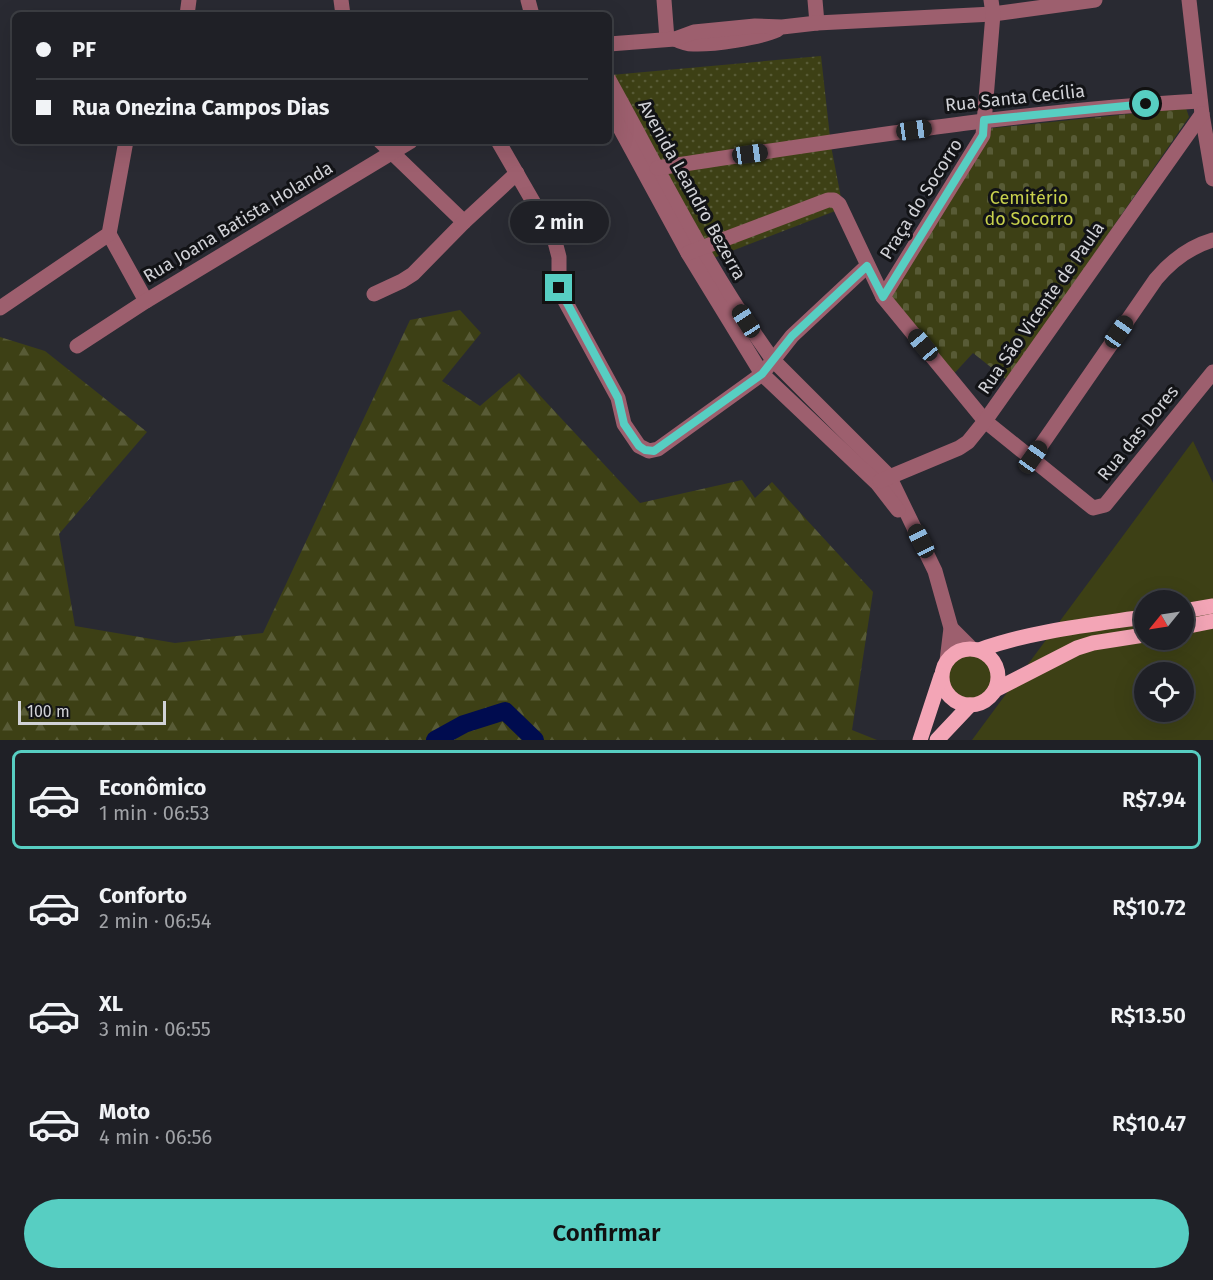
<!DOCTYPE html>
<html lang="pt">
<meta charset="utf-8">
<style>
body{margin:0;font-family:"Fira Sans",sans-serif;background:#2c2d32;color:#f1f3f6;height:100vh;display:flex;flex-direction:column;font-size:22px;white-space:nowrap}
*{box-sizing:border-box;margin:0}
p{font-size:20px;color:#a1a3a7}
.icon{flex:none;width:33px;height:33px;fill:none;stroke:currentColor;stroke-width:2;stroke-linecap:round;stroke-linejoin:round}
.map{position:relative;height:740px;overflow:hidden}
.side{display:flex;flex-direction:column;background:#1f2026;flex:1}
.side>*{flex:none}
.banner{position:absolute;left:12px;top:12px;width:600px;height:132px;border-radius:9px;box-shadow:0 6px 24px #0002,0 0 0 2px #3c3e43;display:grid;align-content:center;height:132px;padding:0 24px;background:#1f2026}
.needle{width:39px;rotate:240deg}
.buttons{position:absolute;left:1134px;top:590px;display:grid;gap:12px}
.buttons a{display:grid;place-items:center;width:60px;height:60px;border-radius:50%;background:#1f2026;box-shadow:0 6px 24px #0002,0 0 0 2px #3c3e43;font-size:30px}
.scale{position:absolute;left:18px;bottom:15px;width:148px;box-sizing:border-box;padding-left:6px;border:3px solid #d1d2d7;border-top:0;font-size:16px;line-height:21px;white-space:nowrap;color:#d1d2d7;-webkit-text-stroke:4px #121316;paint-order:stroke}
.end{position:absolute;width:27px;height:27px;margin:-14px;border:8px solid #57cec2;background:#111;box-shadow:0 0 0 3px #111}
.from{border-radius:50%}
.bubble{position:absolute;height:42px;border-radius:21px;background:#1f2026;box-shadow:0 6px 24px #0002,0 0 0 2px #3c3e43;font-size:20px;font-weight:600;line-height:42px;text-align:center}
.car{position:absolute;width:18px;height:36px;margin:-18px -9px;border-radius:8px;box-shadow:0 0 4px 2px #0007;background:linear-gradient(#222 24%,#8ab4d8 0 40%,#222 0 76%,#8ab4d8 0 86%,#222 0)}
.banner b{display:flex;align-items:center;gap:21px;height:57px;font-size:22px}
.banner b+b{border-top:2px solid #3c3e43}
.banner i{width:15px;height:15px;background:#f1f3f6}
ul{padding:10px 0 0;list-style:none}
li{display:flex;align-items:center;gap:18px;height:99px;margin:0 12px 9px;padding:0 12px;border:3px solid transparent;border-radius:9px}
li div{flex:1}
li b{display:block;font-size:22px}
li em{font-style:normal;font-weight:600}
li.current{border-color:#57cec2}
li>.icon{width:54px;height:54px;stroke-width:1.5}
.button{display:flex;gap:12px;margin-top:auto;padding:12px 24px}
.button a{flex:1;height:69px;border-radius:36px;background:#57cec2;color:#111;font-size:24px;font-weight:600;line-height:69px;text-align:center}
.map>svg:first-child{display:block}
.green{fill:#3d4015;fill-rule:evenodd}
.forest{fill:url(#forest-firs)}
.cemetery{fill:url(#cemetery-stones)}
.park{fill:url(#park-dots)}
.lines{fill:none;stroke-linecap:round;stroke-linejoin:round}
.river{stroke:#000c4f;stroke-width:18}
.minor{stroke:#9d5f6e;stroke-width:15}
.major{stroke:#f3a5b6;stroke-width:15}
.route{stroke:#57cec2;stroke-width:8}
.labels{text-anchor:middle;stroke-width:6;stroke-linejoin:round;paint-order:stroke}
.street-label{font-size:18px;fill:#d1d2d7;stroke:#121316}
.park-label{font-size:18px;fill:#c8d14d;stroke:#121316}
</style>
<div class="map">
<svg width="1213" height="740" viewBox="0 0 1213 740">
<defs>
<pattern id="forest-firs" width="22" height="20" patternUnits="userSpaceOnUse" patternTransform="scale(1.5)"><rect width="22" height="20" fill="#3d4015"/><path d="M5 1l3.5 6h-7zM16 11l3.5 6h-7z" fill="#585b36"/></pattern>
<pattern id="cemetery-stones" width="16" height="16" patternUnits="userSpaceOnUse" patternTransform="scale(1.5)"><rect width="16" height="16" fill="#3d4015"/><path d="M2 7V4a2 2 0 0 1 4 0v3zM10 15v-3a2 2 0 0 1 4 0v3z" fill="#585b36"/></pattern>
<pattern id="park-dots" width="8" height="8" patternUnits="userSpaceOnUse" patternTransform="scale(1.5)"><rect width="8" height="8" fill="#3d4015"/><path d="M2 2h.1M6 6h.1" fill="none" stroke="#585b36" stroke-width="1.8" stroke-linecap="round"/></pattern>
</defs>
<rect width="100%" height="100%" fill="#292a32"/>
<g class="green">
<path d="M1193,441l20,42v257h-241zM1144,600h40v39h-40zM1144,672h40v39h-40z"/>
<circle cx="971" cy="678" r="24"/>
</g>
<path class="forest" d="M460,310l21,23 -39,48 38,25 39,-33 121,130 102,-23 13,18 17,-16 101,110 -21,138 25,10h-877v-403l45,14 102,81 -88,102 16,92 100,17 88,-10 147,-313z"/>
<path class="cemetery" d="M1186,108l3,9 -182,263 -34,-27 -23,25 -64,-87 98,-162z"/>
<path class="park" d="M821,56l10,90 12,62 -132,51 -100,-184z"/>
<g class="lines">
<path class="river" d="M435,740l29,-16 41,-13 30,29"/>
<g class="minor">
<path d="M341,0l2,15"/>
<path d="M528,0l4,15"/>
<path d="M664,0l3,39"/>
<path d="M815,0l2,23"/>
<path d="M1189,0l13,114 11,65"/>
<path d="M187,15l2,-15"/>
<path d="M675,39c6,3 11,5 18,5 19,1 67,-6 84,-14"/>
<path d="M609,44l66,-5 19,-7 61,-6 27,1 35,-4 176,-9 102,-14"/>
<path d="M609,80c52,94 100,192 164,280l116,116 46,95 16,57 -4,33"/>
<path d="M609,108l79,145 74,121 115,109 21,27"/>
<path d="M380,141l84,81"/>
<path d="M498,141l56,97 5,19v33l59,108 6,26 15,22 10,5 9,-2 104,-75 30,-38 75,-70"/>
<path d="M657,168c181,-27 361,-57 543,-67"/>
<path d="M109,234l37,67"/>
<path d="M688,253l140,-53h6l5,4 44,93 102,124 108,87 12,-3 108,-133"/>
<path d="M374,294l28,-13 11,-7 51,-52 53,-49"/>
<path d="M883,297l100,-162 10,-121 -2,-14"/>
<path d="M0,308l109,-74 17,-93"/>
<path d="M77,346l69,-45 265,-160"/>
<path d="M1033,457l123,-178c16,-19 33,-32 57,-39"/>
<path d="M880,481l79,-33 9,-6 17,-21 217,-307"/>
<path d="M951,628l20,20"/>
</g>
<g class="major">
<path d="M1184,611l29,-5"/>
<path d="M1184,627l29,-6"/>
<circle cx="970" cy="677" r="28"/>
<path d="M979,650c53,-19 110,-25 165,-33"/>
<path d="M995,690l82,-42 16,-5 51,-8"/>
<path d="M920,740l21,-64"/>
<path d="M937,740l33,-35"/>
</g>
</g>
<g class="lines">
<path class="route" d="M559,288l59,110 6,26 15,22 6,4 9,1 108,-77 30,-38 75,-70 16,31 100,-162 1,-15 162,-16"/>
</g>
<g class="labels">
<g class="street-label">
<text transform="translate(1015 98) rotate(-6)" y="6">Rua Santa Cecília</text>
<text transform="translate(692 190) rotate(61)" y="6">Avenida Leandro Bezerra</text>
<text transform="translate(921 199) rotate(-58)" y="6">Praça do Socorro</text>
<text transform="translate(238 222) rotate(-31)" y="6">Rua Joana Batista Holanda</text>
<text transform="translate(1041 308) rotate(-55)" y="6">Rua São Vicente de Paula</text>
<text transform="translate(1138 433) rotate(-51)" y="6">Rua das Dores</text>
</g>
<g class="park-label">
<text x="1029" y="204">Cemitério<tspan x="1029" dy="21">do Socorro</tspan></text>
</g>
</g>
</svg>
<div class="buttons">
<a><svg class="needle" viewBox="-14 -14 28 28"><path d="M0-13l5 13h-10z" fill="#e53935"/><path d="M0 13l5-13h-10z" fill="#a1a3a7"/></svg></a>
<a><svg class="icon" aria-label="locate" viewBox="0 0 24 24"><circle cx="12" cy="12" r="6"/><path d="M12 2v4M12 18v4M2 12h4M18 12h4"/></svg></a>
</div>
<div class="scale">100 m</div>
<i class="end from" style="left:1146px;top:104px"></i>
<i class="end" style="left:559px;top:288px"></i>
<div class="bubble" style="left:510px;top:201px;width:99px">2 min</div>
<i class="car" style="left:914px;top:130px;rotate:82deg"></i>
<i class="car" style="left:750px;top:154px;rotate:82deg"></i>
<i class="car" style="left:746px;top:321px;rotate:327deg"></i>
<i class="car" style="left:1119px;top:332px;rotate:35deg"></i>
<i class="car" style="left:923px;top:345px;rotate:320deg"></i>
<i class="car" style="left:1033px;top:457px;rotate:35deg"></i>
<i class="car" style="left:921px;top:541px;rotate:333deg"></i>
<div class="banner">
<b><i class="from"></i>PF</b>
<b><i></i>Rua Onezina Campos Dias</b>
</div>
</div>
<section class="side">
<ul>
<li class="current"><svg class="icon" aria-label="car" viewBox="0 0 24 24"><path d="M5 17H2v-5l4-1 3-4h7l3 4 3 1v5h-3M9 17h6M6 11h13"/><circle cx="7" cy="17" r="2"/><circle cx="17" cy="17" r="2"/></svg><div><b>Econômico</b><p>1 min · 06:53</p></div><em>R$7.94</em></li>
<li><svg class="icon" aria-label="car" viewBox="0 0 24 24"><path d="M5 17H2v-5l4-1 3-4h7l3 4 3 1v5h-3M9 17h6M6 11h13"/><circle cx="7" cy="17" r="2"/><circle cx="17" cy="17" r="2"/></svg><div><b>Conforto</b><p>2 min · 06:54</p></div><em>R$10.72</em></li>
<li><svg class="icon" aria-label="car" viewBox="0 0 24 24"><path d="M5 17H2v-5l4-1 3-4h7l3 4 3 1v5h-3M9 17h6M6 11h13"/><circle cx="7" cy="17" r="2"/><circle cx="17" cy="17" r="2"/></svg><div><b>XL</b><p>3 min · 06:55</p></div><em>R$13.50</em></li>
<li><svg class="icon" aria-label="car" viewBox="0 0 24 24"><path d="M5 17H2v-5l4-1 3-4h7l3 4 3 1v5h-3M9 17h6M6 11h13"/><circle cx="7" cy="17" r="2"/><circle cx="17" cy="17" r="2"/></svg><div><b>Moto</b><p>4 min · 06:56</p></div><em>R$10.47</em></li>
</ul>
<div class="button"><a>Confirmar</a></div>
</section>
